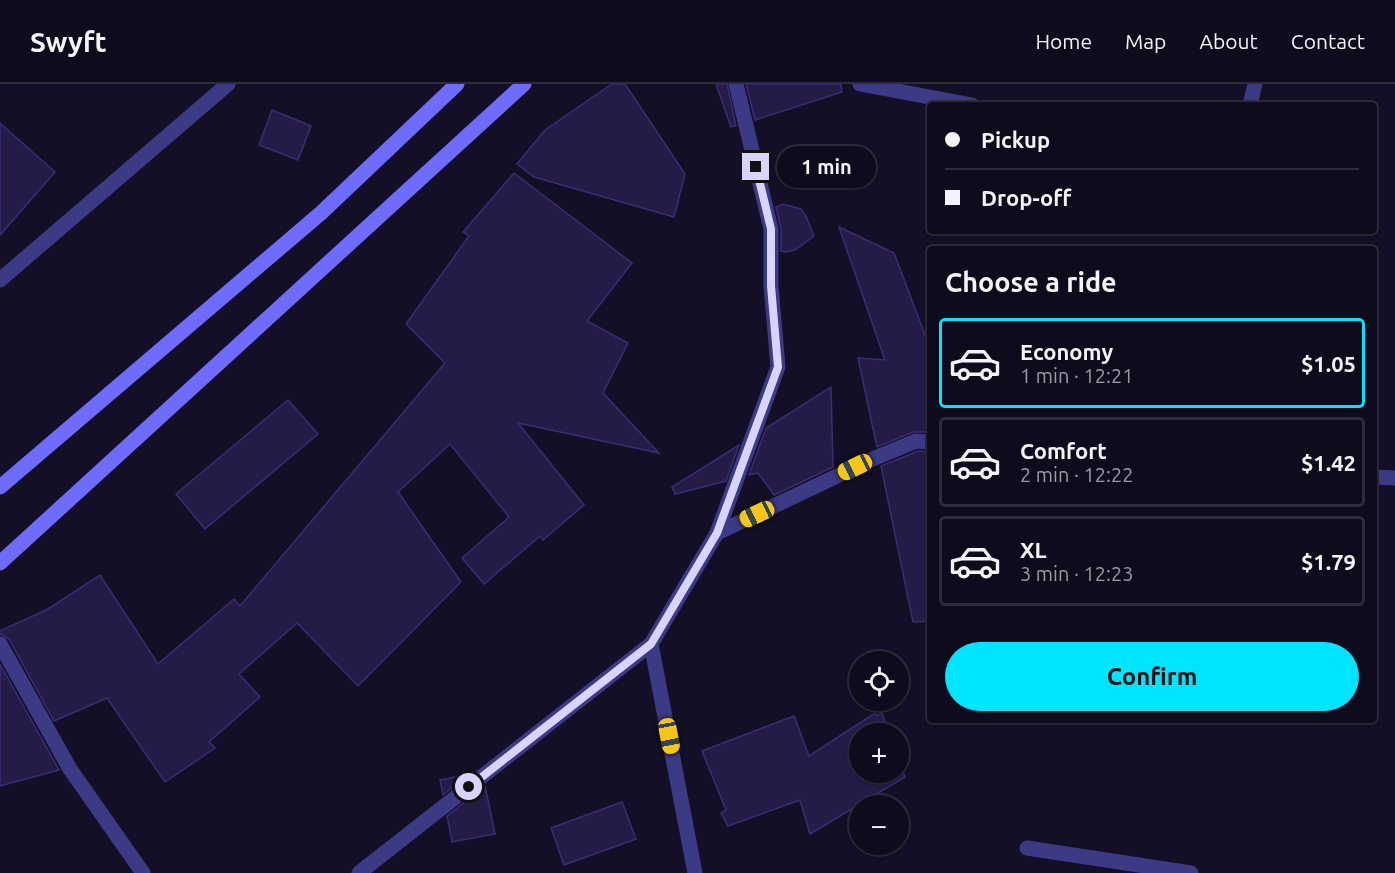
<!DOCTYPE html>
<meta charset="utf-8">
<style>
body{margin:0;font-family:Ubuntu,sans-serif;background:#171425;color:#f1f3f6;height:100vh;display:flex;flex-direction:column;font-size:22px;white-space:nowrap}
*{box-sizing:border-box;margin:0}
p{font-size:20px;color:#9b9ba3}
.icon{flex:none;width:33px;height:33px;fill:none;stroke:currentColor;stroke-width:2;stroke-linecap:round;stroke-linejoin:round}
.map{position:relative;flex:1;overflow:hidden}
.panel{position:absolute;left:927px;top:162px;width:450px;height:477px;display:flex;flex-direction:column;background:#0e0b1c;border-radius:6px;box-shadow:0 2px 4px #0004,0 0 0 2px #2e2b3b}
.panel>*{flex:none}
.banner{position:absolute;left:927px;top:18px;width:450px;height:132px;border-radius:6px;box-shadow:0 2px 4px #0004,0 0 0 2px #2e2b3b;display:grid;align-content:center;height:132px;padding:0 18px;background:#0e0b1c}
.controls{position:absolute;left:849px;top:567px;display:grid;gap:12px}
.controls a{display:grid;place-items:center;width:60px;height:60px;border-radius:50%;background:#0e0b1c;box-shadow:0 2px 4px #0004,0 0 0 2px #2e2b3b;font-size:30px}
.end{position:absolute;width:27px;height:27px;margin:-14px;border:8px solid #d9d4ff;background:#111;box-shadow:0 0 0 3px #111}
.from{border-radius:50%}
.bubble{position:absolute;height:42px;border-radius:21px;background:#0e0b1c;box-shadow:0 2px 4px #0004,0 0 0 2px #2e2b3b;font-size:20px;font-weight:700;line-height:42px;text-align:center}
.car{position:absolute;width:18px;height:36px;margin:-18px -9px;border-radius:8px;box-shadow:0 0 4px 2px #0007;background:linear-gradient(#f5c518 24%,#345 0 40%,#f5c518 0 76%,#345 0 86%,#f5c518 0)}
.banner b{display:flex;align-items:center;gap:21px;height:57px;font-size:22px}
.banner b+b{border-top:2px solid #2e2b3b}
.banner i{width:15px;height:15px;background:#f1f3f6}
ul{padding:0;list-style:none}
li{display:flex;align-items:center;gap:18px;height:90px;margin:0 12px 9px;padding:0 6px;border:3px solid #2e2b3b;border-radius:6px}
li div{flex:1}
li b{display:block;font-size:22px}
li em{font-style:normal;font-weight:700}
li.current{border-color:#00e5ff}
li>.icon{width:54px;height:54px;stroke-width:1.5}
h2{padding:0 18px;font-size:27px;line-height:72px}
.cta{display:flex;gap:12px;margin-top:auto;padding:12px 18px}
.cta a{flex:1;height:69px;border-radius:36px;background:#00e5ff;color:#111;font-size:24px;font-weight:700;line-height:69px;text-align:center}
header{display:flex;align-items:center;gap:36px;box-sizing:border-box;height:84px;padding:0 30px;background:#0e0b1c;border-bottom:2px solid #2e2b3b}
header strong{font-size:28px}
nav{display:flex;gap:33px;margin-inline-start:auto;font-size:21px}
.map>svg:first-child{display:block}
.building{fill:#241b47;stroke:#3b2d73;stroke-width:1.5}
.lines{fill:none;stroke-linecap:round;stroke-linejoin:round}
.lane{stroke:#3d3a85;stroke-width:15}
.street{stroke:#3d3a85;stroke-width:15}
.secondary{stroke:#6f6bff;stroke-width:15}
.route{stroke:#d9d4ff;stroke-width:8}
</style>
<header>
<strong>Swyft</strong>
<nav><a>Home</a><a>Map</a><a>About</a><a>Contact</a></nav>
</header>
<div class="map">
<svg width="1395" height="789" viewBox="0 0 1395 789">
<rect width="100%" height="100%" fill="#130f26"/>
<g class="building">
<path d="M612,0h13l60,90 -11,43 -140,-40 -17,-13 28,-34z"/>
<path d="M716,0h11l9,42 -5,1z"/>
<path d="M746,0h95l1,8 -87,28z"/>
<path d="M272,26l39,16 -13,34 -39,-15z"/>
<path d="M0,39l55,49 -55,63z"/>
<path d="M514,89l118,90 -45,58 41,22 -25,50 56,60 -141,-30 66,82 -41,35 -3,-4 -56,48 -22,-26 47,-41 -59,-73 -52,48 63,90 -103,104 -61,-63 -58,51 21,23 -51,45 6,6 -50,34 -58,-84 -53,23 -45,-82 -9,-5v-3l48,-22 52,-34 58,89 76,-65 6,7 205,-243 -39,-39 63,-88 -6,-4z"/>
<path d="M783,120l18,5 5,7 8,20 -19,14 -10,2 -4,-1v-22l-5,-22z"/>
<path d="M839,143l55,26 36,95v84h-17l-36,15 -19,-89 27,2z"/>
<path d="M831,303l2,80 -59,28 -16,-22 -9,2 17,-47z"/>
<path d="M288,316l30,34 -113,95 -29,-35z"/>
<path d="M739,361l-13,36 -51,13 -3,-7z"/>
<path d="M918,367l12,1v169l-17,1 -32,-156z"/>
<path d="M0,580l59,106 -59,16z"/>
<path d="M875,629l2,3 5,-3 7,21h-29v38h38v-13l7,18 -95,57 -10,-34 -72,26 -7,-13 5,-3 -24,-59 92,-35 15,40z"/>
<path d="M469,690l-26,21 -3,-15z"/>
<path d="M485,702l10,48 -43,8 -5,-26z"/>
<path d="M622,718l14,37 -72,26 -13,-37z"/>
</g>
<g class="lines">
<path class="lane" d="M0,196l228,-196"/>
<g class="street">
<path d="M860,0l112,21"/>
<path d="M1250,21l5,-21"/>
<path d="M1374,393l21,1"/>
<path d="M717,449l158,-75 41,-17 14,1"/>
<path d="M0,560l70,125 73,104"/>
<path d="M651,560l44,229"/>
<path d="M1027,764l164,25"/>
<path d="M359,789l292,-229 66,-111 61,-166 -7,-81v-57l-35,-145"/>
</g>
<g class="secondary">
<path d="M0,403l321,-274 136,-129"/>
<path d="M0,479l524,-479"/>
</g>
</g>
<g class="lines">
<path class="route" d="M469,703l182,-143 66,-111 61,-166 -7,-81v-57l-15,-62"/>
</g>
</svg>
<div class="controls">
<a><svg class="icon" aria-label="locate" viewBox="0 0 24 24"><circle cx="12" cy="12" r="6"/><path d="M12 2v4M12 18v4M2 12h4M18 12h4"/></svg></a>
<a>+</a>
<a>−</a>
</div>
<i class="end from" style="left:469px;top:703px"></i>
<i class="end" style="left:756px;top:83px"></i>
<div class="bubble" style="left:777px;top:62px;width:99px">1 min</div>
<i class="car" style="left:855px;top:383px;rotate:244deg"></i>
<i class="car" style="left:757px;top:430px;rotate:245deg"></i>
<i class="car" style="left:669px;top:652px;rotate:169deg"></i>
<div class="banner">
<b><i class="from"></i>Pickup</b>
<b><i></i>Drop-off</b>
</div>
<section class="panel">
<h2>Choose a ride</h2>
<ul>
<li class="current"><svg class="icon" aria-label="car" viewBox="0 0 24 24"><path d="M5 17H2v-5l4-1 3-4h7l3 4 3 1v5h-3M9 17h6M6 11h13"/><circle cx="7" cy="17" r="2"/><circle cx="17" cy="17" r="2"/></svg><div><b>Economy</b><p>1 min · 12:21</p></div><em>$1.05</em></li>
<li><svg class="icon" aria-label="car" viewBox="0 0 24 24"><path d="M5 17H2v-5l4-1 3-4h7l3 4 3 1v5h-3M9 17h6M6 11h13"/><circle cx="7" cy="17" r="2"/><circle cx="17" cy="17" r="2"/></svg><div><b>Comfort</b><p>2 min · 12:22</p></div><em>$1.42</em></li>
<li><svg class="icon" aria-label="car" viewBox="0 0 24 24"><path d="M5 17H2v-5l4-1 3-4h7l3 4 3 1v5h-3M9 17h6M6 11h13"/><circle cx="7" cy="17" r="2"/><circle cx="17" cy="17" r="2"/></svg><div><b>XL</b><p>3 min · 12:23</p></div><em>$1.79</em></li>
</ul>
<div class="cta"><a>Confirm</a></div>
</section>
</div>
